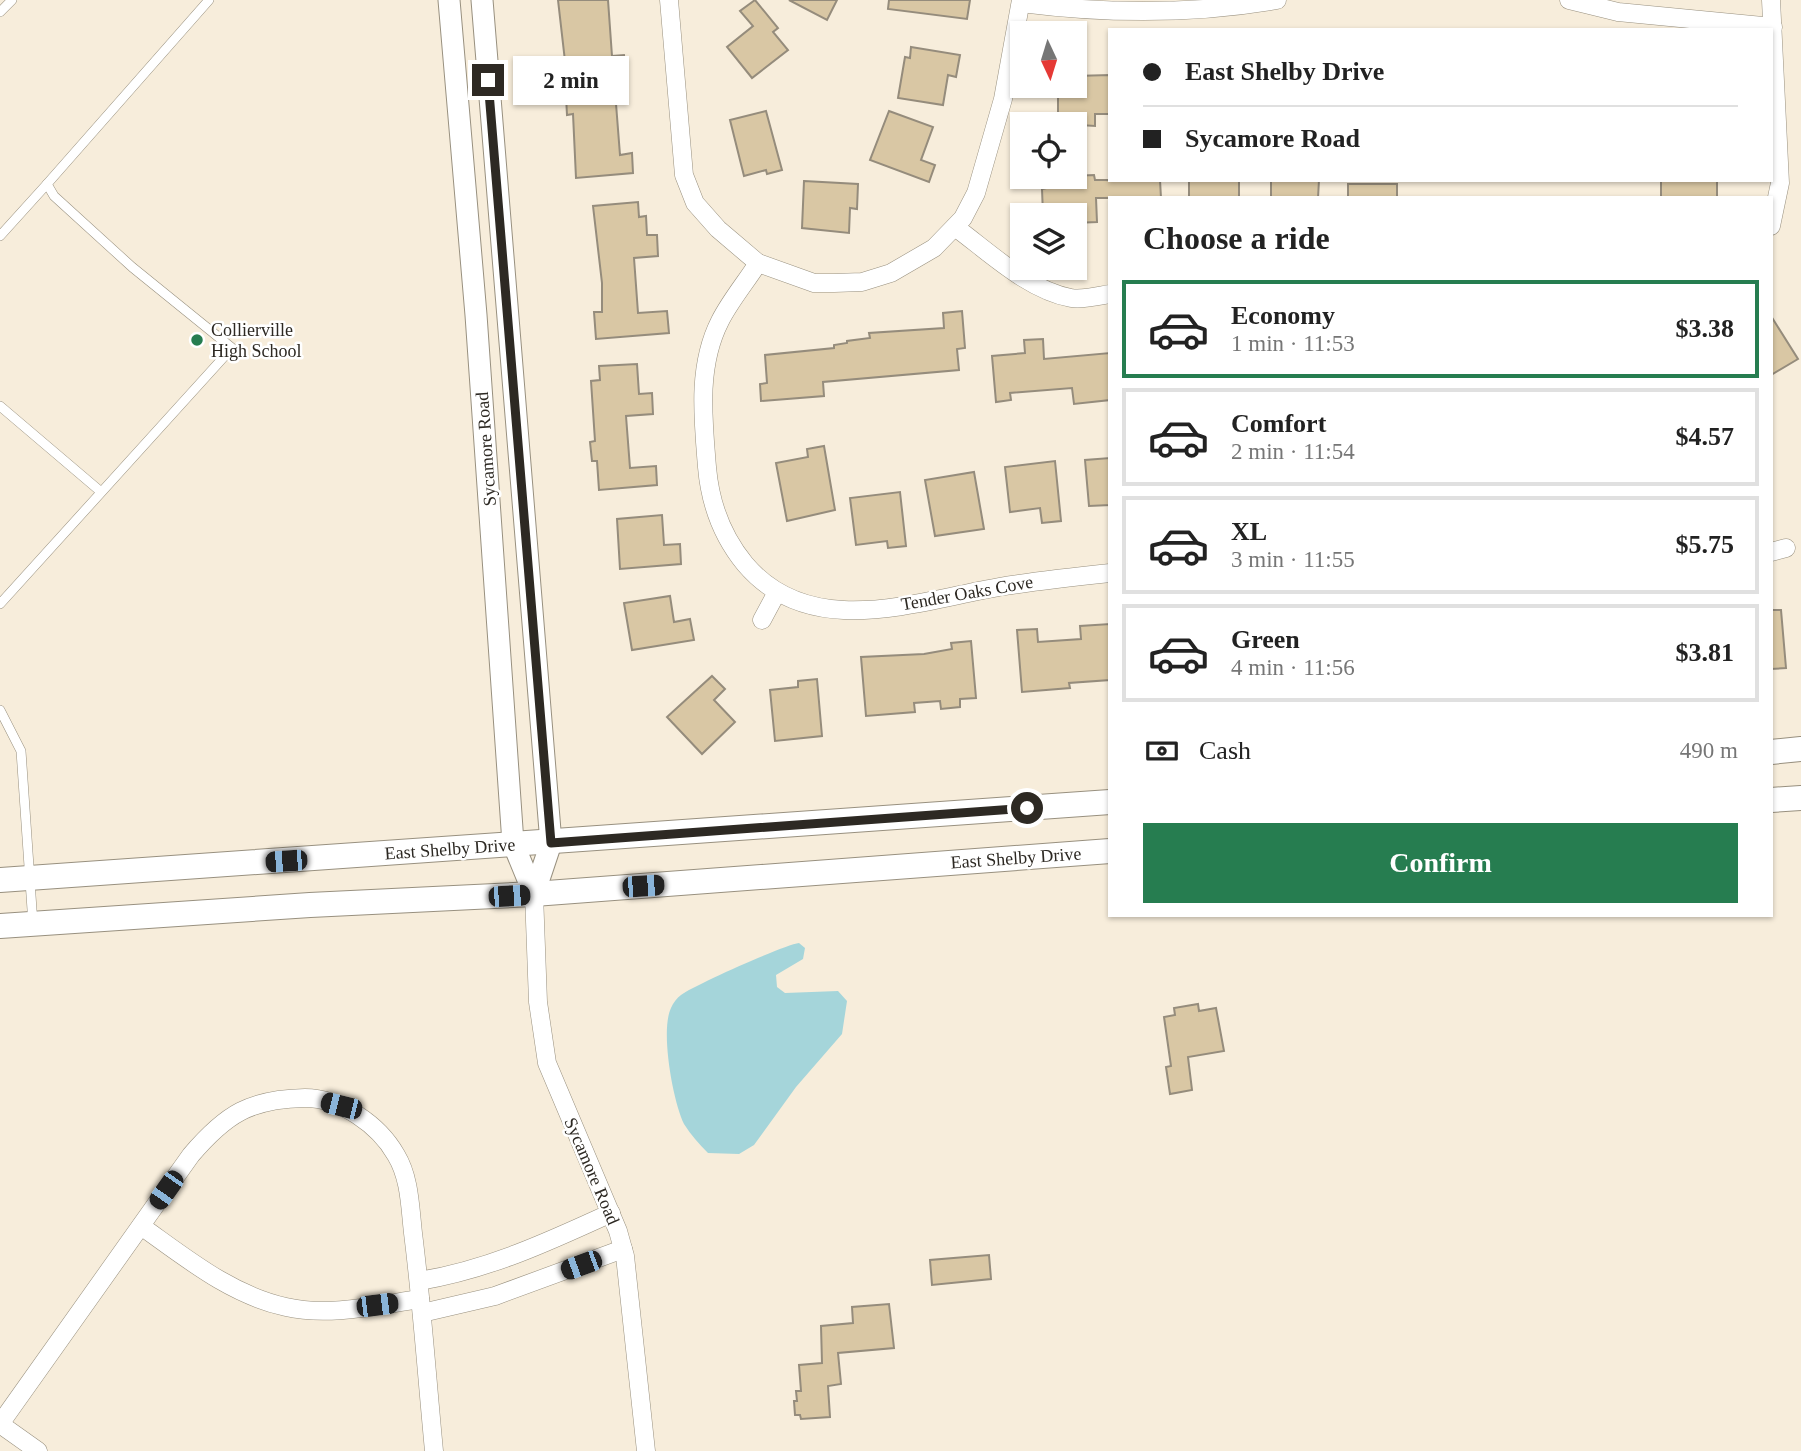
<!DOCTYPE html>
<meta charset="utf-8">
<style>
body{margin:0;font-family:"Times New Roman",serif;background:#f6f6f6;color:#222;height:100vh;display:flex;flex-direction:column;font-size:26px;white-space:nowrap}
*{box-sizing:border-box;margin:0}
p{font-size:23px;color:#767676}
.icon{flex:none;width:38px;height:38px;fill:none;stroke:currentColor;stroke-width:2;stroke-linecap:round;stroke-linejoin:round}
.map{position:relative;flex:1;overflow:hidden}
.sheet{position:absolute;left:1108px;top:196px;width:665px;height:721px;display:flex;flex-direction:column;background:#fff;border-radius:0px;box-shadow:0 2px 5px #0004}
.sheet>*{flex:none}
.guide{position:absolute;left:1108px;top:28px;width:665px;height:154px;border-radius:0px;box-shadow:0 2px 5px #0004;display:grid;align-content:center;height:154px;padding:0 35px;background:#fff}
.needle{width:46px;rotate:176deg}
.controls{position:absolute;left:1010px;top:21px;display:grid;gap:14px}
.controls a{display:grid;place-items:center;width:77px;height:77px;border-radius:0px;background:#fff;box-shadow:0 2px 5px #0004;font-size:35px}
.end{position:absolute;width:32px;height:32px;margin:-16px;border:9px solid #2d2923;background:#fff;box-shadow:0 0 0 4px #fff}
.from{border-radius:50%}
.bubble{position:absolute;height:49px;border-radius:0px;background:#fff;box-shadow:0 2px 5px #0004;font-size:23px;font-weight:800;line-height:49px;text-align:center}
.car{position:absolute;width:21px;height:42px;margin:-21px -10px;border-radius:9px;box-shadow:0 0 5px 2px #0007;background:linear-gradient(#222 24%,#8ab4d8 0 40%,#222 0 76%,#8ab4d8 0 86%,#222 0)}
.guide b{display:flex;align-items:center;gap:24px;height:66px;font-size:26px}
.guide b+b{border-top:2px solid #e0e0e0}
.guide i{width:18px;height:18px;background:#222}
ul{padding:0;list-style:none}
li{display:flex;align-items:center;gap:21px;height:98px;margin:0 14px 10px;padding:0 21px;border:4px solid #e0e0e0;border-radius:0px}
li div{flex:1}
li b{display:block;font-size:26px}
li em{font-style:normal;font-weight:800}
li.current{border-color:#267d50}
li>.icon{width:63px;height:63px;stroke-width:1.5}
h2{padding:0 35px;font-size:32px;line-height:84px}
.pay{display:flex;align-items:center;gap:18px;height:77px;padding:0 35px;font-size:26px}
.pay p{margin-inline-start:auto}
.button{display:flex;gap:14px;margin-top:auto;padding:14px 35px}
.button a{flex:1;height:80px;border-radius:0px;background:#267d50;color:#fff;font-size:28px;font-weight:800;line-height:80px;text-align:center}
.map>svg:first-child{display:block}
.water{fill:#a5d5da}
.building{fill:#d9c7a4;stroke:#958c7c;stroke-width:2}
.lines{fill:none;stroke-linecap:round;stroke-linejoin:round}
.service-casing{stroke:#98907f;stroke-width:10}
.minor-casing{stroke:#98907f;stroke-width:19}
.tertiary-casing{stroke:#98907f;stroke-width:23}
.secondary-casing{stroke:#98907f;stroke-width:26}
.service{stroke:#fff;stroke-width:9}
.minor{stroke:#fff;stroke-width:18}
.tertiary{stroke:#fff;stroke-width:21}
.secondary{stroke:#fff;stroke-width:24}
.route{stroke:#2d2923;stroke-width:9}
.poi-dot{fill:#267d50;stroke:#fff;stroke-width:2.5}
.labels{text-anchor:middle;stroke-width:5;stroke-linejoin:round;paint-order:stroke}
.poi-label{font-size:18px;fill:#2d2923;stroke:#fff;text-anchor:start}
.street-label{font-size:18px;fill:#2d2923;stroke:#fff}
</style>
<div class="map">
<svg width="1801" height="1451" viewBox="0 0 1801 1451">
<rect width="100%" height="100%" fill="#f7eddb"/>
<path class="water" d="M799,943l6,5 -2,11 -27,16 1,12 8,6 53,-2 9,10 -5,33 -46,53 -42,58 -15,9 -31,-1c-9,-9 -17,-18 -24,-29 -11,-23 -24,-93 -13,-116 2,-5 6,-10 10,-13 13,-10 103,-50 118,-52z"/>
<g class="building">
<path d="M558,0h50l4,56 12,-1 2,22 -12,1 6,77 12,-2 1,20 -57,5 -3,-64 -6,1 -1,-19h3z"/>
<path d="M755,0l23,28 -5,4 15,18 -36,28 -25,-31 26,-21 -13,-15z"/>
<path d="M789,0h48l-10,20z"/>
<path d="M889,0h81l-3,19 -79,-10z"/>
<path d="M911,47l49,8 -4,22 -8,-2 -5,30 -45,-7 7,-41 5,1z"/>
<path d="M1110,75v39h-15v12l-31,-2v-10h-6v-28h16v-10z"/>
<path d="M766,111l16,59 -15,4 -1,-4 -22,6 -14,-56z"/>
<path d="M889,111l44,16 -12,33 14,5 -6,17 -59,-22z"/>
<path d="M1094,175l1,5h65l1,18h-65l1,24 -23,1v-8h-31l-1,-26 5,-1v-11z"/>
<rect x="1189" y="180" width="50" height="18"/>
<path d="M1271,180h48l-1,18h-47z"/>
<rect x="1661" y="180" width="56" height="18"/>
<path d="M804,181l54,3 -1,25 -7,-1 -1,25 -47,-5z"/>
<rect x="1348" y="184" width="49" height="14"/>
<path d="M638,202l1,15 7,-1 1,19h10l1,21 -24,2 4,55 29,-2 2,22 -73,6 -2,-27h8v-29l-9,-77z"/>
<path d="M962,311l3,37 -8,1 2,21 -136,12 1,14 -63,5 -1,-17 7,-1 -2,-28 69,-7v-3l13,-2v-2l23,-3 -1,-5 75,-5 -1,-15z"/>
<path d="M1771,316l27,43 -27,16z"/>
<path d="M1043,339l1,20 66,-6v47l-36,4 -2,-16 -62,5 1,7 -15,2 -4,-46 33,-3 -1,-13z"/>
<path d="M637,364l2,30 13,-1 1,21 -27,2 4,52 26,-2 1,19 -58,5 -2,-29h-5l-2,-19 5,-1 -4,-60 9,-1 -1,-14z"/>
<path d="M824,446l11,64 -48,11 -11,-58 32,-6 -1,-8z"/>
<path d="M1110,458v47l-21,1 -4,-46z"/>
<path d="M1055,461l6,60 -19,2 -2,-15 -30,4 -5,-45z"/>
<path d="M974,472l10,57 -49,7 -10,-56z"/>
<path d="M900,492l6,54 -18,2 -1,-7 -31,4 -6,-47z"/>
<path d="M662,515l2,30 16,-1 1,20 -61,5 -3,-50z"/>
<path d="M670,596l4,26 16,-3 4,21 -62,10 -8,-47z"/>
<path d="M1771,610h10l5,58 -15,1z"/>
<path d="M1110,624v56l-41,3 1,5 -48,4 -5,-62 20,-1 1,13 43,-3 -1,-13z"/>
<path d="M971,641l5,57 -16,1v8l-19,2 -1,-8 -26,2 1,9 -49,4 -5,-59 63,-3 28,-5 -1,-6z"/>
<path d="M712,676l13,13 -11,11 21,22 -33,32 -35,-37z"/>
<path d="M817,679l5,57 -47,5 -5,-51 28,-3v-6z"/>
<path d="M1198,1004l1,7 17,-3 8,43 -36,6 4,33 -22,4 -4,-27 5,-1 -7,-49 11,-2 -1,-7z"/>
<path d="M989,1255l2,24 -59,6 -2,-25z"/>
<path d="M889,1304l5,44 -56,5 3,31 -13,2 2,31 -29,2 -1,-4h-5l-1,-14h3l-1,-10h5l-2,-26 23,-2 -1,-37 32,-3 -1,-16z"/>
</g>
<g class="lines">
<g class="service-casing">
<g id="service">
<path d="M0,12l12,-12"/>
<path d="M0,236l47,-52"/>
<path d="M0,406l100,85"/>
<path d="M0,604l232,-256 -100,-81 -78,-71 -7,-12 162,-184"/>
<path d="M0,710l21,41 12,173"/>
</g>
</g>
<g class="minor-casing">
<g id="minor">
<path d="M669,0l15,175 11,28 23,26 40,34 56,20h20l28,-1 29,-9 43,-25 29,-30 13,-25 27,-94 18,-99"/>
<path d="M1569,0l49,12 155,15"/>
<path d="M1021,3c86,11 170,12 256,-3"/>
<path d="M1771,226l9,-43 -9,-183"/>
<path d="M955,227c34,25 73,63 116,71 12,2 27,-2 39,-4"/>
<path d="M758,263c-12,19 -28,38 -38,58 -23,45 -17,97 -13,146 3,36 15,69 38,97 65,77 169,38 254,23 36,-6 73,-10 111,-14"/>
<path d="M1771,552l15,-4"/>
<path d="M762,620l15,-28"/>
<path d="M534,894l4,108 9,61 71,168 7,25 21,195"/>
<path d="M141,1226c45,32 90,69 145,81 43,10 92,-2 134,-8"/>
<path d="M419,1281c68,-11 129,-39 192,-68"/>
<path d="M422,1313l73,-17 128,-47"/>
<path d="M0,1424l191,-269c35,-41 59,-56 114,-57 36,0 74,27 91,57 14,23 14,52 17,78 9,72 14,145 21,218"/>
<path d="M0,1424l38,27"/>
</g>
</g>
<g class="tertiary-casing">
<g id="tertiary">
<path d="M449,0l27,315 37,528 21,51"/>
<path d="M482,0l69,843 -17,51"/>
</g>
</g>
<g class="secondary-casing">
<g id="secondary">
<path d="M1771,752l30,-3"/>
<path d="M1771,800l30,-2"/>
<path d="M0,880l1110,-78"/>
<path d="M0,926l310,-21 224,-11 576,-43"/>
</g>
</g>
<use href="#service" class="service"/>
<use href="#minor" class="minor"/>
<use href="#tertiary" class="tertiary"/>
<use href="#secondary" class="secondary"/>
</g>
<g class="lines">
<path class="route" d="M488,80l63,763 476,-35"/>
</g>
<circle class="poi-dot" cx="197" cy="340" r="7"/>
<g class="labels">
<g class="poi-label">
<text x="211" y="336">Collierville<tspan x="211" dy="21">High School</tspan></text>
</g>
<g class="street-label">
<text transform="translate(486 449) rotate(-94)" y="6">Sycamore Road</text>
<text transform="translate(967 593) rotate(-10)" y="6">Tender Oaks Cove</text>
<text transform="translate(450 849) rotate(-4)" y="6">East Shelby Drive</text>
<text transform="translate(1016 858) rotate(-4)" y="6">East Shelby Drive</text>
<text transform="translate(592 1171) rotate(67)" y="6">Sycamore Road</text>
</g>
</g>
</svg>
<div class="controls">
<a><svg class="needle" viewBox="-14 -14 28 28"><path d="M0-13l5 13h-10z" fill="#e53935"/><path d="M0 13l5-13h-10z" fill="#767676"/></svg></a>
<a><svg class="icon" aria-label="locate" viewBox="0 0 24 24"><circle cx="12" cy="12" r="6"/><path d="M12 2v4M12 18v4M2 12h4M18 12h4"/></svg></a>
<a><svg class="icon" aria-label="layers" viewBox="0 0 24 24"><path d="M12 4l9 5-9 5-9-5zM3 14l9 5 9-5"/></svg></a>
</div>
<i class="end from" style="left:1027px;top:808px"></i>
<i class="end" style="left:488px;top:80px"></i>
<div class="bubble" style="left:513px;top:56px;width:116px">2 min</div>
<i class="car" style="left:286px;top:861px;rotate:266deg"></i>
<i class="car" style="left:643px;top:886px;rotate:86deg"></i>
<i class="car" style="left:509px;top:896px;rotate:87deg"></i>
<i class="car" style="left:341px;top:1106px;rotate:284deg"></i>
<i class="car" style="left:166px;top:1190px;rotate:215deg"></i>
<i class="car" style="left:581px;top:1265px;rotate:250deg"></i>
<i class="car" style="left:377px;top:1305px;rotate:83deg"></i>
<div class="guide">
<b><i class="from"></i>East Shelby Drive</b>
<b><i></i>Sycamore Road</b>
</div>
<section class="sheet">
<h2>Choose a ride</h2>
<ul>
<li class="current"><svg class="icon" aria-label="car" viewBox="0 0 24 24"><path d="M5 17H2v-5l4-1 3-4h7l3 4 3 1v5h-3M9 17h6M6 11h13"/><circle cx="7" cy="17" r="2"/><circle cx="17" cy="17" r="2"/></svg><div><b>Economy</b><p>1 min · 11:53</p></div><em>$3.38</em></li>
<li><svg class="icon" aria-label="car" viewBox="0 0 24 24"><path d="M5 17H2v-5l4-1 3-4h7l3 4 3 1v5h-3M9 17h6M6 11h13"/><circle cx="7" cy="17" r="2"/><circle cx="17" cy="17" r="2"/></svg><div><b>Comfort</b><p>2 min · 11:54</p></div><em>$4.57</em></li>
<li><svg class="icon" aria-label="car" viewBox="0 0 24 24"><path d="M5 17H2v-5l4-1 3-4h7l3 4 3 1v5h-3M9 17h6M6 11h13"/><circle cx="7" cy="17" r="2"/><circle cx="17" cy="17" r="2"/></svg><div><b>XL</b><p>3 min · 11:55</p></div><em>$5.75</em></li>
<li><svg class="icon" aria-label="car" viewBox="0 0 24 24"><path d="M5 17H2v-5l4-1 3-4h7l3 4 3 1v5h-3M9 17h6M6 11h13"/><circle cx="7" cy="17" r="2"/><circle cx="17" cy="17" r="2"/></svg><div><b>Green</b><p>4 min · 11:56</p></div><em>$3.81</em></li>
</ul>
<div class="pay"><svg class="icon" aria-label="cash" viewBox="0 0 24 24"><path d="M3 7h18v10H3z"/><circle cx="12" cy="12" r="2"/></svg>Cash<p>490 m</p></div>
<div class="button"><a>Confirm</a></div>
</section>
</div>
